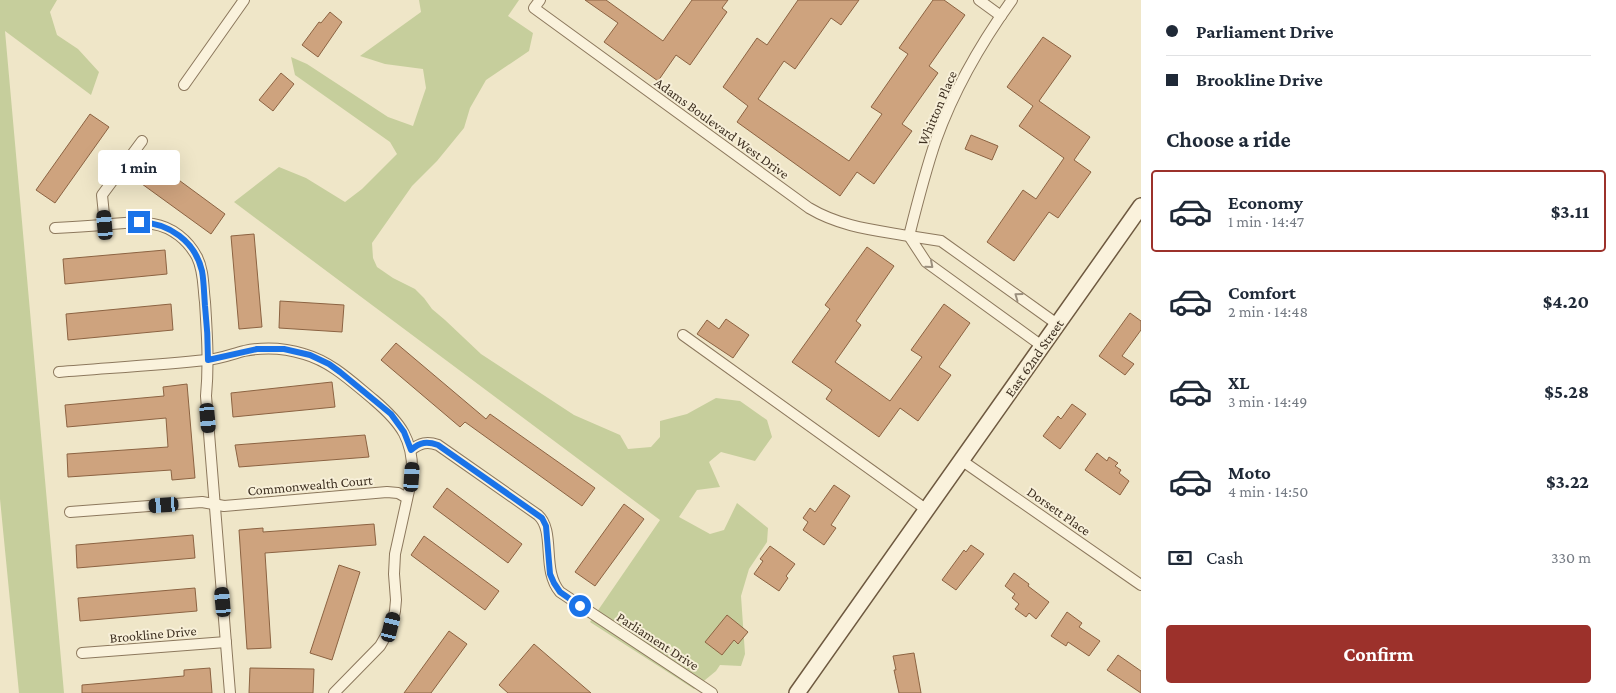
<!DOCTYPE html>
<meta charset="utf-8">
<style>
body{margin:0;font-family:"Crimson Pro",serif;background:#f2f2f3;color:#1f2937;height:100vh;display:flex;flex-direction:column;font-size:19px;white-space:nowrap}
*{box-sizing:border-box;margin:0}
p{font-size:16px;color:#747a83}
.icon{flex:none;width:28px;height:28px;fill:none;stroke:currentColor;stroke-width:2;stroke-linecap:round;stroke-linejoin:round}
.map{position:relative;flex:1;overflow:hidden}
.panel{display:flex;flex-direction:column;background:#fff;width:475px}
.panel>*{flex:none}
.banner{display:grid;align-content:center;height:110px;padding:0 25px;background:#fff}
.end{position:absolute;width:22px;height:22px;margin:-11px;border:6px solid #1a73e8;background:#fff;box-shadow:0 0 0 2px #fff}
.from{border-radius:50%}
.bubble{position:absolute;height:35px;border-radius:5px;background:#fff;box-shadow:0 5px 20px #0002;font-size:16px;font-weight:700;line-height:35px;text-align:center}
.car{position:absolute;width:15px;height:30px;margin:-15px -8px;border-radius:6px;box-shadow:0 0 4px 1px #0007;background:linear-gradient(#222 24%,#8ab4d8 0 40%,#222 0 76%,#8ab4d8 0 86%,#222 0)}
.banner b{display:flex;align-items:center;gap:18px;height:48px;font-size:19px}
.banner b+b{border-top:1px solid #e0e1e3}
.banner i{width:12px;height:12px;background:#1f2937}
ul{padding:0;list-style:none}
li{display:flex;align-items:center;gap:15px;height:82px;margin:0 10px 8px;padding:0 15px;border:2px solid transparent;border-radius:5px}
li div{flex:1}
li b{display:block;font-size:19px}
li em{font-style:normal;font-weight:700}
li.current{border-color:#9c312b}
li>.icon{width:45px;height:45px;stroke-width:1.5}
h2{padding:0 25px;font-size:22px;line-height:60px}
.pay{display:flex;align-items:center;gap:12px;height:55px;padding:0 25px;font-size:19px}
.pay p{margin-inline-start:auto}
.primary-button{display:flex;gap:10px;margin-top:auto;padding:10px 25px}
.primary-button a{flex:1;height:58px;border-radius:5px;background:#9c312b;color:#fff;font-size:20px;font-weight:700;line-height:58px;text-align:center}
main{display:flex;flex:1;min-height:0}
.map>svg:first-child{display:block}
.green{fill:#c6ce9c}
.building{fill:#cea37e;stroke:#8c6342}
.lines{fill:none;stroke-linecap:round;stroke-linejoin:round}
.street-casing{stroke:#8c785d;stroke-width:12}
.secondary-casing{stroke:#6e5940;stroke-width:18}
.street{stroke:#faf2dc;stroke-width:10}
.secondary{stroke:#faf2dc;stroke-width:15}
.oneway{stroke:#9c907e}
.route{stroke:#1a73e8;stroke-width:6}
.labels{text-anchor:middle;stroke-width:4;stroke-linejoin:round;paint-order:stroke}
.street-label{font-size:14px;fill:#3d2f20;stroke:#f7efd8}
</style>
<main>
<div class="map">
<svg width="1141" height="693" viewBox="0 0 1141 693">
<rect width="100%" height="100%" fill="#efe6c8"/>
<g class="green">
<path d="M0,0h57l-7,12 7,23 21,14 21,23 -8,23 -86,-64 59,662h-45l-19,-194z"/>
<path d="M419,0h100l-11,16 25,17 -4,18 -43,29 -16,28 -6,20 -27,33 -25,25 -40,57 1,15 4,9 16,11 22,11 9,9 8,11 13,11 36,34 93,61 46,20 8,14 23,-2 9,-10v-16l27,-7 29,-16 24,3 27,19 5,17 -17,24 -34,-9 -12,10 11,25 -23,3 -18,27 31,17 14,-4 13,-27 31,25 -1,14 -18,27 -8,27 4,58 -4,12 -21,-1 -4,6 -22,18 -104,-67 70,-102 -426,-318 45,-35 27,11 39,24 17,-13 35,-35 -7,-12 -95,-67 -4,-18 16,7 81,53 25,9 13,-38 -3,-19 -38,-5 -25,-8 61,-44z"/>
</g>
<g class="building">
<path d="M585,0h21l57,41 29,-41h36l-6,8 5,4 -37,53 -14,-10 -18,26 -54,-39 14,-19z"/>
<path d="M798,0h61l-18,25 -10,-7 -36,51 -11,-8 -26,38 91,62 33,-47 -11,-7 37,-53 -9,-6 34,-48h11l21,15 -36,51 9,7 -36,51 10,7 -38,53 -17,-12 -17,24 -103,-74 11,-16 -25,-19 34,-49 10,7z"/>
<path d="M330,12l12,10 -24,35 -16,-12 17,-23 2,1z"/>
<path d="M1043,37l28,19 -32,45 51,36 -16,23 17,12 -33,46 -9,-6 -35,49 -27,-19 36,-52 13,9 28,-41 -45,-32 14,-20 -26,-19z"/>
<path d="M281,73l13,11 -21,27 -14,-11z"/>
<path d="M90,114l19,13 -54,76 -19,-13z"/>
<path d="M971,135l27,11 -6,14 -27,-11z"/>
<path d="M157,164l68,50 -14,20 -69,-50z"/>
<path d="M254,234l8,93 -23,2 -8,-93z"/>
<path d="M867,247l27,19 -38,55 5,4 -26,37 55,39 32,-44 -11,-7 33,-46 26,19 -31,44 12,8 -33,46 -18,-13 -21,29 -53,-38 6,-9 -40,-28 38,-53 -5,-4z"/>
<path d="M165,250l2,24 -102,10 -2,-25z"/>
<path d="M280,301l64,4 -2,27 -63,-4z"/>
<path d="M171,304l2,26 -105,10 -2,-26z"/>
<path d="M1130,313l11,8v9l-19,26 12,8 -9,11 -26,-19z"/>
<path d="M726,319l23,16 -16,23 -36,-24 10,-14 12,9z"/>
<path d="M396,343l90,76 4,-5 105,74 -13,18 -117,-84 -5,5 -79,-67z"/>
<path d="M332,382l3,25 -102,10 -2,-24z"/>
<path d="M187,384l8,94 -23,2 -1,-10 -103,7 -1,-23 101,-7 -2,-29 -99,9 -2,-22 99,-9 -1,-9z"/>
<path d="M1072,404l14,10 -26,35 -17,-13 15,-20 3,3z"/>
<path d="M365,435l4,22 -130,10 -4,-22z"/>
<path d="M1097,453l10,8 2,-4 9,6 -3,3 6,4 -2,3 10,8 -9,14 -35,-25z"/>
<path d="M834,485l16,11 -19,29 5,3 -12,17 -21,-15 5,-8 -5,-4 7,-10 5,4z"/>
<path d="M447,488l75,56 -14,19 -75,-56z"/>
<path d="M624,504l20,15 -49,67 -20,-14z"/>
<path d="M374,524l2,21 -111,8 6,95 -24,1 -8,-119 24,-2v4z"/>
<path d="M193,535l2,23 -118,10 -1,-23z"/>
<path d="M424,536l75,55 -14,19 -74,-55z"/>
<path d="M971,545l13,9 -28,36 -14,-10 22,-30 2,2z"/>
<path d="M770,546l25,18 -9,12 2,2 -9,13 -25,-17 9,-13 -3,-2z"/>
<path d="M339,565l21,7 -28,88 -22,-7z"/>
<path d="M1014,573l15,11 -1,2 21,16 -13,17 -7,-6 -3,4 -11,-8 4,-5 -7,-6 3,-4 -10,-8z"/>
<path d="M195,588l2,23 -117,10 -2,-23z"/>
<path d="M1067,612l15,11 -3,4 21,14 -11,15 -21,-14 -2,4 -15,-10z"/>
<path d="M727,615l21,17 -10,12 -4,-4 -12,15 -17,-13z"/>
<path d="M449,631l18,13 -36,49h-27z"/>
<path d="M534,644l57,49h-83l-9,-8z"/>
<path d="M914,653l7,40h-22l-5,-23h2l-3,-14z"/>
<path d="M1118,655l23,16v22l-34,-23z"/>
<path d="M210,668l2,25h-130v-8l102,-9v-6z"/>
<path d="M250,668l64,1 -1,24h-64z"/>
</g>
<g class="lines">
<g class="street-casing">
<g id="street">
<path d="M540,0l-6,8 275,200c32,19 65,22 100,28 8,-32 16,-64 27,-96 18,-50 45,-97 76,-140"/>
<path d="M979,0l22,16"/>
<path d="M184,85l60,-85"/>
<path d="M105,225l-3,-30 40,-54"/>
<path d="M55,228c19,-1 38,-2 57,-4 13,-1 28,-3 41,0 19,3 35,16 44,33 7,14 6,30 8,45 2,32 4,62 1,94l24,297"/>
<path d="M683,335l244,175"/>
<path d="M1042,346l-116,-84 -17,-26 32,5 116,83"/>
<path d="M59,372c49,-4 99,-7 148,-12 13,-1 25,-6 37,-9 19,-4 41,-3 60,3 28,8 48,28 70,46 27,23 40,40 38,77l-17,77 -1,20 2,26 -1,11 -4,16 -11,19 -46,47"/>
<path d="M411,450c9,-7 16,-9 27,-5l100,70c18,16 3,55 22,77l152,101"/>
<path d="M961,460l180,125"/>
<path d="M70,512l132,-10 22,4 163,-14 11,1 9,5"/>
<path d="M82,653l144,-11"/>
</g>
</g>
<g class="secondary-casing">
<path id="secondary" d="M797,693l344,-487"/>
</g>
<use href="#street" class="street"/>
<use href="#secondary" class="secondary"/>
</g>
<defs><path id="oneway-chevron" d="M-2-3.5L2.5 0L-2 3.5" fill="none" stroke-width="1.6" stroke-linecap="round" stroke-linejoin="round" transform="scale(1.25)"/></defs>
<g class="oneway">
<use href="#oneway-chevron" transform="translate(930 265) rotate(41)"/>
<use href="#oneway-chevron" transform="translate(1018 296) rotate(-144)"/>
</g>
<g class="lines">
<path class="route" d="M139,222c30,1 56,19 63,49 2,11 2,23 3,35 2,18 3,36 3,54l49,-11h27l26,6 19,9 11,8 51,42 13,18 7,18c9,-8 16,-9 27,-5l104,73 4,8 4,48 4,9 6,9 20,14"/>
</g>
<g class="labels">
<g class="street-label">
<text transform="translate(937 108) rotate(-67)" y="5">Whitton Place</text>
<text transform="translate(722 128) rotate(36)" y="5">Adams Boulevard West Drive</text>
<text transform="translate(1034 358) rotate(-55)" y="5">East 62nd Street</text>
<text transform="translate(310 485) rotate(-5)" y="5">Commonwealth Court</text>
<text transform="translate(1059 511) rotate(35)" y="5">Dorsett Place</text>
<text transform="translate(153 634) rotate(-5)" y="5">Brookline Drive</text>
<text transform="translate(658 641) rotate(33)" y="5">Parliament Drive</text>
</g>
</g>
</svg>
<i class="end from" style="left:580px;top:606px"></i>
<i class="end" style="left:139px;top:222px"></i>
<div class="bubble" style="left:98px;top:150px;width:82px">1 min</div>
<i class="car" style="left:105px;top:225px;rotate:355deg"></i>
<i class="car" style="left:208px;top:418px;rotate:175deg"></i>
<i class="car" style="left:412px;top:477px;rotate:4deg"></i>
<i class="car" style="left:164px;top:505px;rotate:266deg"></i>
<i class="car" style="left:223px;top:602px;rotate:355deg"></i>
<i class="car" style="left:391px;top:627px;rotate:14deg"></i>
</div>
<section class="panel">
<div class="banner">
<b><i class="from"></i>Parliament Drive</b>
<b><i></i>Brookline Drive</b>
</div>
<h2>Choose a ride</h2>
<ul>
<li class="current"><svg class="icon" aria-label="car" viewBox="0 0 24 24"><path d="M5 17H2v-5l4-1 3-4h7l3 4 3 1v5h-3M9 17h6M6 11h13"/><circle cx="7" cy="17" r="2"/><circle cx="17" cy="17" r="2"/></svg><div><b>Economy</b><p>1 min · 14:47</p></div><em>$3.11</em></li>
<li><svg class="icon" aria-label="car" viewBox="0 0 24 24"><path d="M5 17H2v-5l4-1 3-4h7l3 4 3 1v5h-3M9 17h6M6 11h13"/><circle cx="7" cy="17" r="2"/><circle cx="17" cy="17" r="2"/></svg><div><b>Comfort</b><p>2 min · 14:48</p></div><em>$4.20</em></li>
<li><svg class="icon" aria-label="car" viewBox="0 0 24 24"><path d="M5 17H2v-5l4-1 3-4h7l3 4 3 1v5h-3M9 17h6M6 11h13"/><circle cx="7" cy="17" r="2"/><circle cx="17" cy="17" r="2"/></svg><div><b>XL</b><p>3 min · 14:49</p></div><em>$5.28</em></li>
<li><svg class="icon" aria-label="car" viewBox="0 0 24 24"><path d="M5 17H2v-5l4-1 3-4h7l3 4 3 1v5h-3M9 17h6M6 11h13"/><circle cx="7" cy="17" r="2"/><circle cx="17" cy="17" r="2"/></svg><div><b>Moto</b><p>4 min · 14:50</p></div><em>$3.22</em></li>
</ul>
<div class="pay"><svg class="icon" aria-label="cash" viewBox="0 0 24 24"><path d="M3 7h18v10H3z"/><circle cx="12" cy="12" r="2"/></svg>Cash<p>330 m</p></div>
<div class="primary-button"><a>Confirm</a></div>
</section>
</main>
